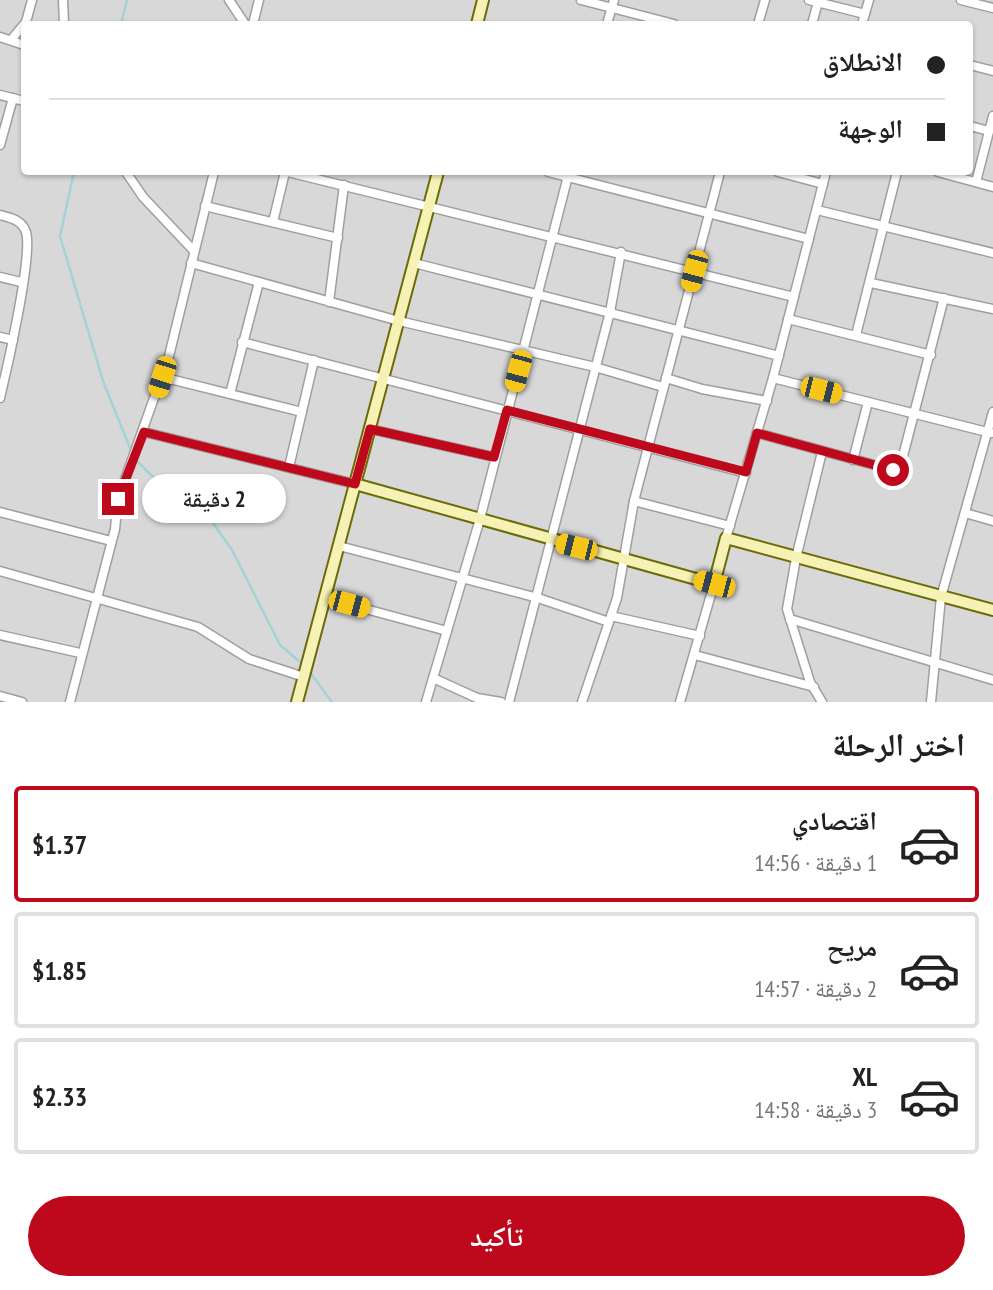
<!DOCTYPE html>
<html lang="ar">
<meta charset="utf-8">
<style>
body{margin:0;font-family:"PT Sans Narrow","Noto Naskh Arabic",sans-serif;background:#f6f6f6;color:#222;direction:rtl;height:100vh;display:flex;flex-direction:column;font-size:26px;white-space:nowrap}
*{box-sizing:border-box;margin:0}
p{font-size:23px;color:#767676}
.icon{flex:none;width:38px;height:38px;fill:none;stroke:currentColor;stroke-width:2;stroke-linecap:round;stroke-linejoin:round}
.map{position:relative;height:702px;overflow:hidden;direction:ltr}
.sheet{display:flex;flex-direction:column;background:#fff;flex:1}
.sheet>*{flex:none}
.banner{position:absolute;left:21px;top:21px;width:952px;height:154px;border-radius:7px;box-shadow:0 2px 5px #0004;direction:rtl;display:grid;align-content:center;height:154px;padding:0 28px;background:#fff}
.end{position:absolute;width:32px;height:32px;margin:-16px;border:9px solid #be091c;background:#fff;box-shadow:0 0 0 4px #fff}
.from{border-radius:50%}
.bubble{position:absolute;height:49px;border-radius:24px;background:#fff;box-shadow:0 2px 5px #0004;font-size:23px;font-weight:600;line-height:49px;text-align:center;direction:rtl}
.car{position:absolute;width:21px;height:42px;margin:-21px -10px;border-radius:9px;box-shadow:0 0 5px 2px #0007;background:linear-gradient(#f5c518 24%,#345 0 40%,#f5c518 0 76%,#345 0 86%,#f5c518 0)}
.banner b{display:flex;align-items:center;gap:24px;height:66px;font-size:26px}
.banner b+b{border-top:2px solid #e0e0e0}
.banner i{width:18px;height:18px;background:#222}
ul{padding:0;list-style:none}
li{display:flex;align-items:center;gap:21px;height:116px;margin:0 14px 10px;padding:0 14px;border:4px solid #e0e0e0;border-radius:7px}
li div{flex:1}
li b{display:block;font-size:26px}
li em{font-style:normal;font-weight:600}
li.on{border-color:#be091c}
li>.icon{width:63px;height:63px;stroke-width:1.5}
h2{padding:0 28px;font-size:32px;line-height:84px}
.primary-button{display:flex;gap:14px;margin-top:auto;padding:14px 28px}
.primary-button a{flex:1;height:80px;border-radius:42px;background:#be091c;color:#fff;font-size:28px;font-weight:600;line-height:80px;text-align:center}
.map>svg:first-child{display:block}
.residential{fill:#d9d8d8;fill-rule:evenodd}
.lines{fill:none;stroke-linecap:round;stroke-linejoin:round}
.stream{stroke:#a3d2d9;stroke-width:2.5}
.street-casing{stroke:#9f9f9f;stroke-width:11}
.secondary-casing{stroke:#6b6b09;stroke-width:14}
.street{stroke:#fff;stroke-width:8}
.secondary{stroke:#f6f2b5;stroke-width:10}
.route{stroke:#be091c;stroke-width:9}
</style>
<div class="map">
<svg width="993" height="702" viewBox="0 0 993 702">
<rect width="100%" height="100%" fill="#ece7e1"/>
<path class="residential" d="M0,0h993v702h-993zM24,24h946v148h-946z"/>
<g class="lines">
<g class="stream">
<path d="M121,24l6,-24"/>
<path d="M74,172l-14,64 43,145 29,72"/>
<path d="M135,459l38,38 40,26 19,27 48,95 25,21"/>
<path d="M309,671l23,31"/>
</g>
<g class="street-casing">
<g id="street">
<path d="M63,0l1,24"/>
<path d="M229,0l16,24"/>
<path d="M581,0l93,24"/>
<path d="M809,0l56,14"/>
<path d="M961,0l32,8"/>
<path d="M253,24l6,-24"/>
<path d="M607,24l7,-24"/>
<path d="M758,24l7,-24"/>
<path d="M812,24l6,-22"/>
<path d="M862,24l7,-24"/>
<path d="M0,37l24,8"/>
<path d="M11,40l15,-18 6,-22"/>
<path d="M970,65l23,6"/>
<path d="M0,95l24,6"/>
<path d="M970,126l19,5"/>
<path d="M0,145l13,-47"/>
<path d="M126,172l17,25 51,54"/>
<path d="M288,172l506,125"/>
<path d="M548,172l261,67"/>
<path d="M778,172l45,12"/>
<path d="M938,172l55,15"/>
<path d="M976,182l17,-66"/>
<path d="M205,206l133,32"/>
<path d="M817,210l176,43"/>
<path d="M0,215c11,3 22,5 26,17 7,23 -19,137 -26,166"/>
<path d="M273,222l12,-50"/>
<path d="M191,263l208,58 196,46 68,20"/>
<path d="M414,263l365,93"/>
<path d="M0,277l21,5"/>
<path d="M871,283l122,26"/>
<path d="M329,302l15,-117"/>
<path d="M788,319l143,36"/>
<path d="M856,335l41,-163"/>
<path d="M0,337l13,3"/>
<path d="M242,342l504,131"/>
<path d="M162,377l140,35"/>
<path d="M666,378l36,11 65,12"/>
<path d="M773,378l218,55"/>
<path d="M230,394l29,-112"/>
<path d="M370,429l124,28"/>
<path d="M144,432l211,52"/>
<path d="M757,433l136,37 10,-14 41,-158"/>
<path d="M853,460l15,-58"/>
<path d="M289,467l25,-107"/>
<path d="M634,501l96,25"/>
<path d="M0,512l111,29"/>
<path d="M965,513l28,8"/>
<path d="M726,538l47,-160 53,-206"/>
<path d="M339,546l199,52 71,24"/>
<path d="M0,571l198,56 51,32 55,18"/>
<path d="M325,598l122,33"/>
<path d="M611,616l89,20"/>
<path d="M790,619l203,61"/>
<path d="M0,635l80,18"/>
<path d="M695,655l119,32"/>
<path d="M433,678l44,20 24,4"/>
<path d="M0,696l22,6"/>
<path d="M70,702l45,-173 3,-30 51,-143 45,-184"/>
<path d="M426,702l54,-183 89,-347"/>
<path d="M509,702l101,-390 11,-60"/>
<path d="M582,702l35,-104 17,-97 86,-329"/>
<path d="M680,702l34,-118"/>
<path d="M822,702l-12,-20 -23,-73 9,-51 26,-106"/>
<path d="M931,702l10,-105 52,-185"/>
</g>
</g>
<g class="secondary-casing">
<g id="secondary">
<path d="M477,24l6,-24"/>
<path d="M355,484l359,100 12,-46 267,72"/>
<path d="M297,702l141,-530"/>
</g>
</g>
<use href="#street" class="street"/>
<use href="#secondary" class="secondary"/>
</g>
<g class="lines">
<path class="route" d="M118,499l26,-67 211,52 15,-55 124,28 13,-47 239,62 11,-39 136,37"/>
</g>
</svg>
<i class="end from" style="left:893px;top:470px"></i>
<i class="end" style="left:118px;top:499px"></i>
<div class="bubble" style="left:142px;top:474px;width:144px">2 دقيقة</div>
<i class="car" style="left:694px;top:271px;rotate:195deg"></i>
<i class="car" style="left:518px;top:371px;rotate:195deg"></i>
<i class="car" style="left:162px;top:377px;rotate:198deg"></i>
<i class="car" style="left:821px;top:390px;rotate:104deg"></i>
<i class="car" style="left:576px;top:547px;rotate:284deg"></i>
<i class="car" style="left:714px;top:584px;rotate:285deg"></i>
<i class="car" style="left:349px;top:604px;rotate:105deg"></i>
<div class="banner">
<b><i class="from"></i>الانطلاق</b>
<b><i></i>الوجهة</b>
</div>
</div>
<section class="sheet">
<h2>اختر الرحلة</h2>
<ul>
<li class="on"><svg class="icon" aria-label="car" viewBox="0 0 24 24"><path d="M5 17H2v-5l4-1 3-4h7l3 4 3 1v5h-3M9 17h6M6 11h13"/><circle cx="7" cy="17" r="2"/><circle cx="17" cy="17" r="2"/></svg><div><b>اقتصادي</b><p>1 دقيقة · 14:56</p></div><em>$1.37</em></li>
<li><svg class="icon" aria-label="car" viewBox="0 0 24 24"><path d="M5 17H2v-5l4-1 3-4h7l3 4 3 1v5h-3M9 17h6M6 11h13"/><circle cx="7" cy="17" r="2"/><circle cx="17" cy="17" r="2"/></svg><div><b>مريح</b><p>2 دقيقة · 14:57</p></div><em>$1.85</em></li>
<li><svg class="icon" aria-label="car" viewBox="0 0 24 24"><path d="M5 17H2v-5l4-1 3-4h7l3 4 3 1v5h-3M9 17h6M6 11h13"/><circle cx="7" cy="17" r="2"/><circle cx="17" cy="17" r="2"/></svg><div><b>XL</b><p>3 دقيقة · 14:58</p></div><em>$2.33</em></li>
</ul>
<div class="primary-button"><a>تأكيد</a></div>
</section>
